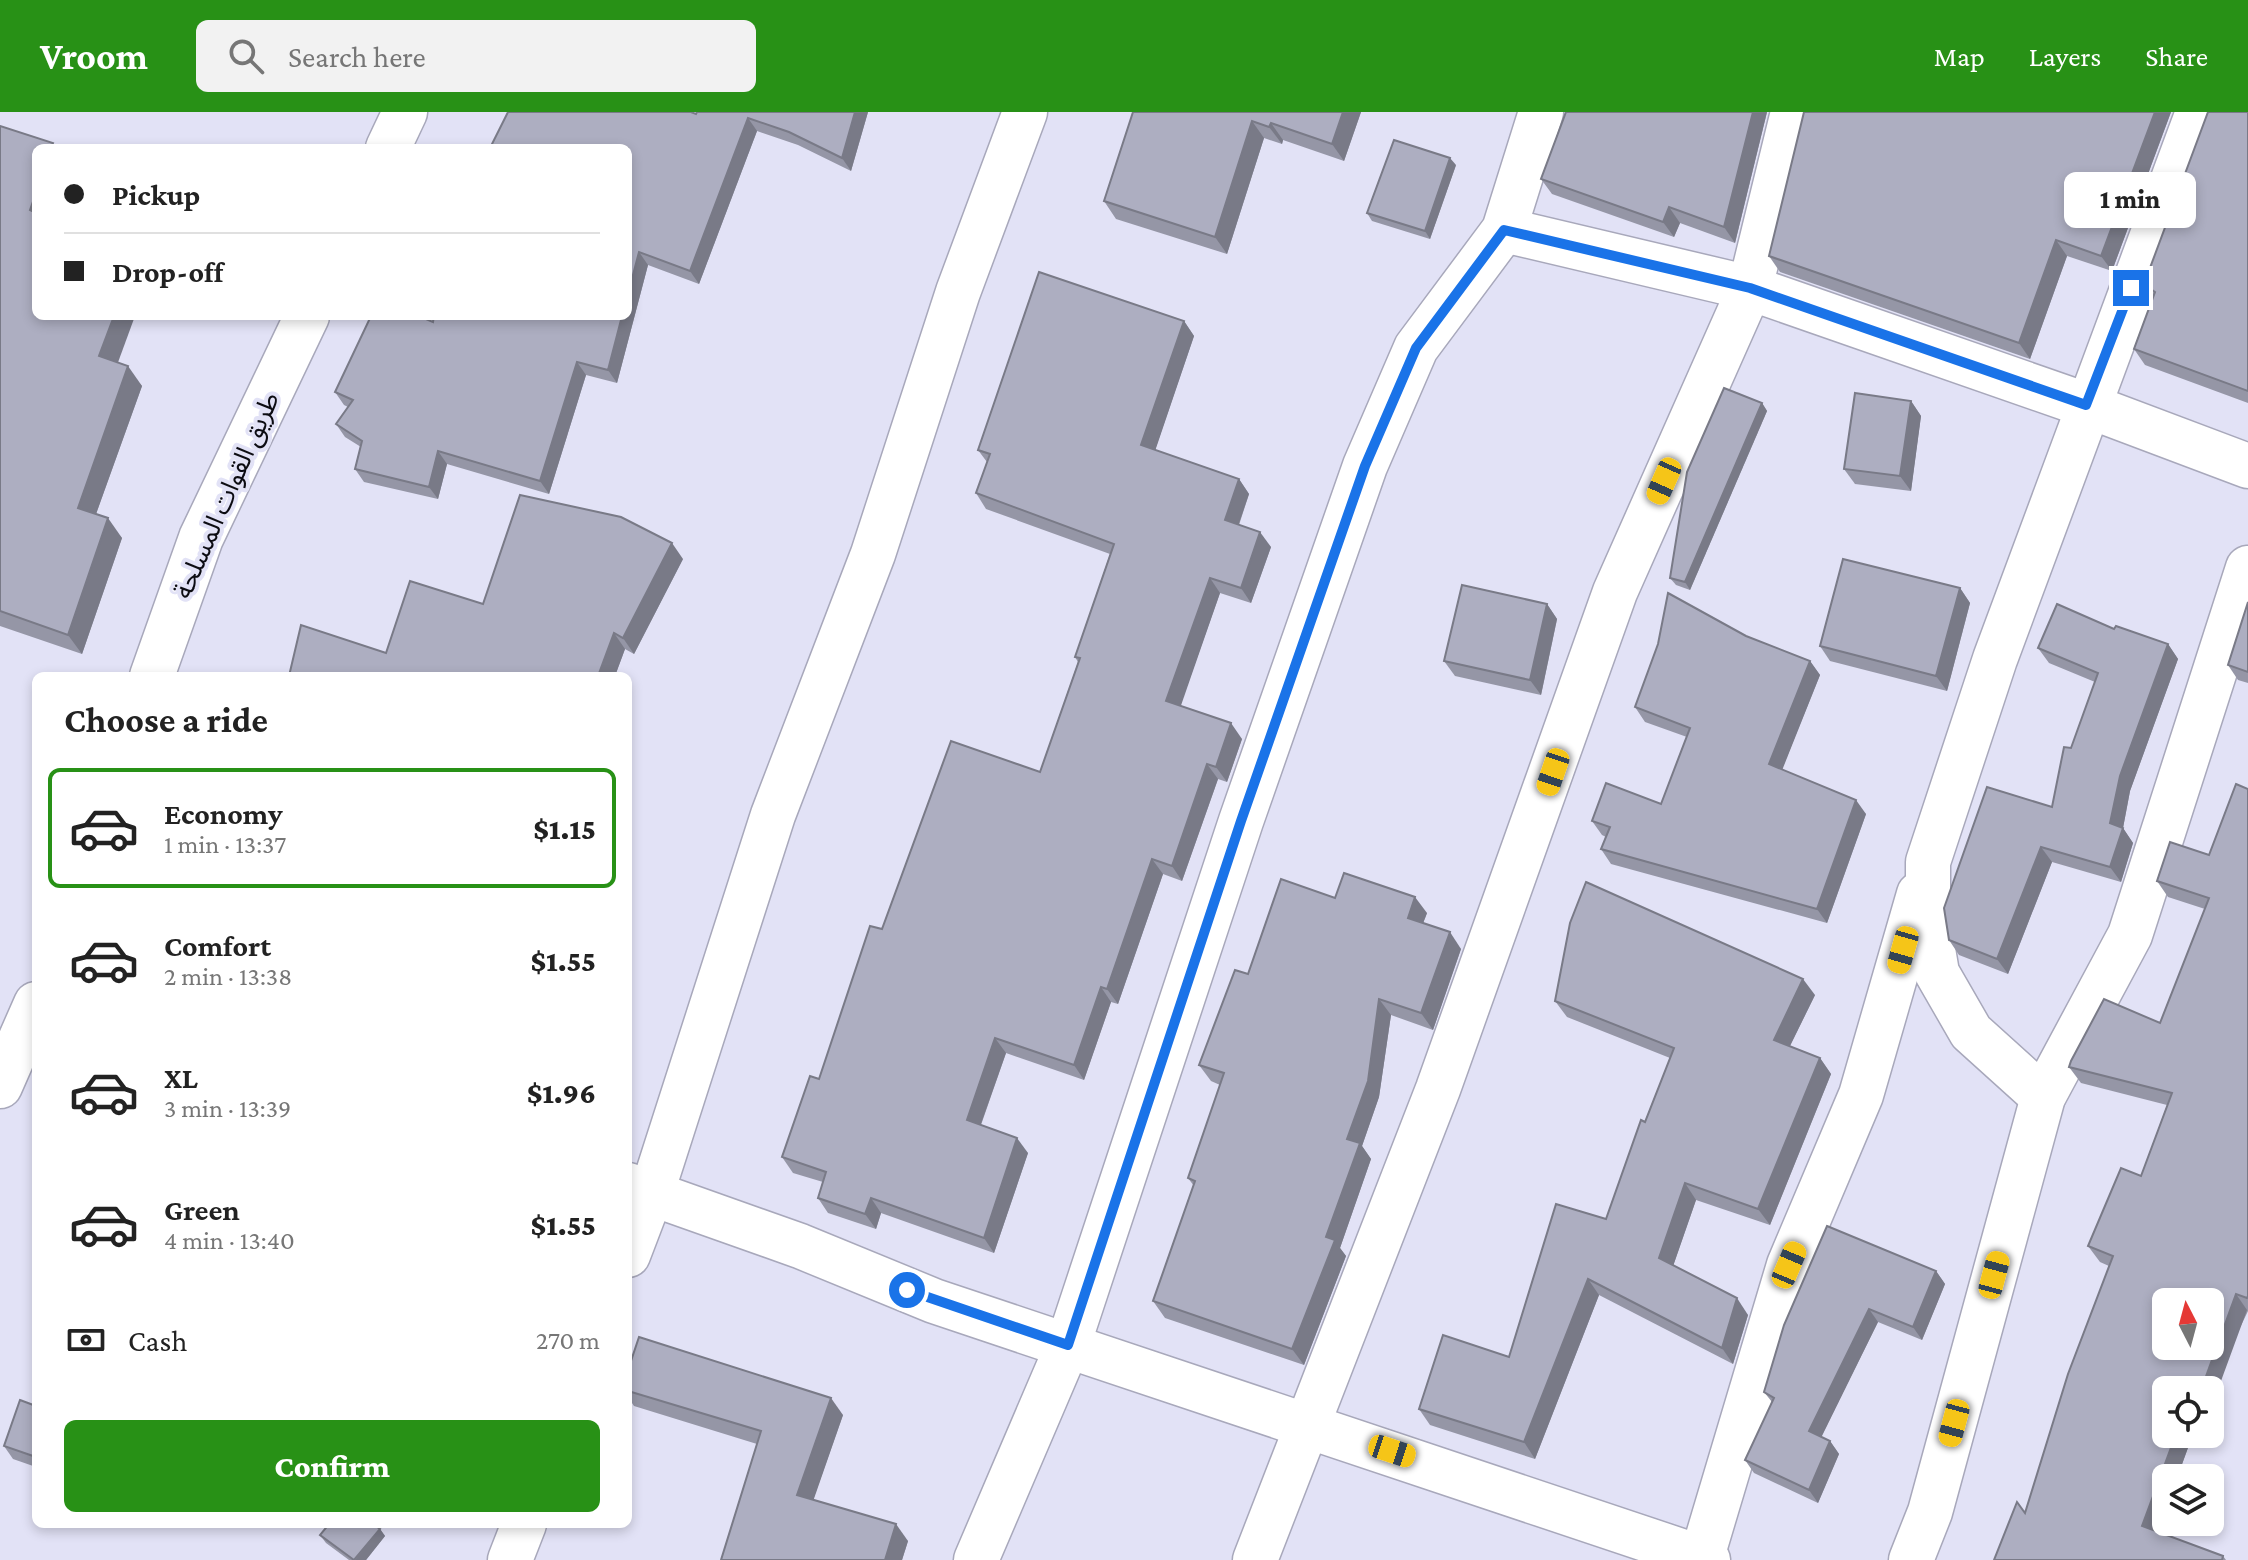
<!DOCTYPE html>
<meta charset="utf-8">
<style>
body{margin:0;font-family:"Crimson Pro","Noto Sans Arabic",serif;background:#f2f2f2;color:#222;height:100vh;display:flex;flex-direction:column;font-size:30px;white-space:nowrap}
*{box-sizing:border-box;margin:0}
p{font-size:26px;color:#767676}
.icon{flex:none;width:44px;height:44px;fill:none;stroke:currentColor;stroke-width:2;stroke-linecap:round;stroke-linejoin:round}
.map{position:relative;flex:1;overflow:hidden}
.details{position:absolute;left:32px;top:560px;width:600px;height:856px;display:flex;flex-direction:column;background:#fff;border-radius:12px;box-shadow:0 4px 12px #0003}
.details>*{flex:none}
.top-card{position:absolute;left:32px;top:32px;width:600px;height:176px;border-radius:12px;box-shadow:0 4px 12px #0003;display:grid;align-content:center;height:176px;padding:0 32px;background:#fff}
.needle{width:52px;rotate:354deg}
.controls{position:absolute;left:2152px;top:1176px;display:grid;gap:16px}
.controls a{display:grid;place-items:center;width:72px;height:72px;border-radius:12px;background:#fff;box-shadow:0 4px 12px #0003;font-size:40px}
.end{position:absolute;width:36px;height:36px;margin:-18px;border:10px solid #1a73e8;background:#fff;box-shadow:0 0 0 4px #fff}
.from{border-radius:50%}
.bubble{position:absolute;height:56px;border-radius:12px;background:#fff;box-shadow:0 4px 12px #0003;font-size:26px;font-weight:800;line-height:56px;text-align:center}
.car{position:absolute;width:24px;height:48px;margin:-24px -12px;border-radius:10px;box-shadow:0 0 6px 2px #0007;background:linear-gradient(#f5c518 24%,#345 0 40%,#f5c518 0 76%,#345 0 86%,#f5c518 0)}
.top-card b{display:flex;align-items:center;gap:28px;height:76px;font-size:30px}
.top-card b+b{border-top:2px solid #e0e0e0}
.top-card i{width:20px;height:20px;background:#222}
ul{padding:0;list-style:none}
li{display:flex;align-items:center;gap:24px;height:120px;margin:0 16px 12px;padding:0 16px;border:4px solid transparent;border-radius:12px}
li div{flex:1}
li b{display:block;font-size:30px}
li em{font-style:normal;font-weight:800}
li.active{border-color:#289116}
li>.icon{width:72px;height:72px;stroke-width:1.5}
h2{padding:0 32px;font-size:36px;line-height:96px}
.pay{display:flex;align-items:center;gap:20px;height:88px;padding:0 32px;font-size:30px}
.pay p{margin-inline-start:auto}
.primary-button{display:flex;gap:16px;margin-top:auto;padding:16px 32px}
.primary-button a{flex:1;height:92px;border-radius:12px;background:#289116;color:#fff;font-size:32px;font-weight:800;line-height:92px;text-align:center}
header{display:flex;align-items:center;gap:48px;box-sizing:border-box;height:112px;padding:0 40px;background:#289116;color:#fff}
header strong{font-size:38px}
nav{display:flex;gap:44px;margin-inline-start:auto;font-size:28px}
.search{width:560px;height:72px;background:#f2f2f2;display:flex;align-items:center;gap:20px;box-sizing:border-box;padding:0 28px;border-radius:12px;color:#767676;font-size:30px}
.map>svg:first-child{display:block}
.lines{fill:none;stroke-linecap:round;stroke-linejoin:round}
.minor-casing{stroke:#a8a8bb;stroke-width:47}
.minor{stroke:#fff;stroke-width:44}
.wall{fill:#9596a6}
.shaded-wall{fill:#797a87}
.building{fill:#adaec1;stroke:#797a87;stroke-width:2;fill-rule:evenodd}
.route{stroke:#1a73e8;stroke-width:10}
.labels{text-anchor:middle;stroke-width:8;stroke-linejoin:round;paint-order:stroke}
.street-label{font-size:26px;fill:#0c0c12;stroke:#e2e2f6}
</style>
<header>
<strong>Vroom</strong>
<div class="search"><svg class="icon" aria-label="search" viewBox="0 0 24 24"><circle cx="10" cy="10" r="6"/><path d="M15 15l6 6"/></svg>Search here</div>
<nav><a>Map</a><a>Layers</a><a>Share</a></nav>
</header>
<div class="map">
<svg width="2248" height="1448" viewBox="0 0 2248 1448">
<rect width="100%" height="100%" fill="#e2e2f6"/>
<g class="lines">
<g class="minor-casing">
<g id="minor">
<path d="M388,36l17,-36"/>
<path d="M1504,118l246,58 336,117 162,61"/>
<path d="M152,564l49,-138 106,-222"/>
<path d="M0,974l36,-82"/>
<path d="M2043,985l-72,-65 -34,-59 -9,-53v-58l67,-203 203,-547"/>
<path d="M628,1073l172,61 134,55 774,259"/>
<path d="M628,1143l24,-63 121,-377 100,-261 85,-262 67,-180"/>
<path d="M510,1448l14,-36"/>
<path d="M976,1448l92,-215 173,-524 124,-355 51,-118 88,-118 37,-118"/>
<path d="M1255,1448l183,-471 177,-497 135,-304 43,-176"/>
<path d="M1701,1448l88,-295 72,-170 58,-201"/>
<path d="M1911,1448l19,-48 113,-415 87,-162 118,-367"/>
</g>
</g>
<use href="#minor" class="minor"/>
</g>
<g class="wall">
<path d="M697,0h171l-17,59 -53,-26 -41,-14 -58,153 -51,-19 -31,118 -31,-8 -37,119 -102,-30 -9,35 -74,-17 -9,-13 6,-22 -16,-10 -9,-13 12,-17 -4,-2 -9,-13 98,-70 195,-174 68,-34z"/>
<path d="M1133,0h228l-17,49 -61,-21 -1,4 -18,-6 -37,116 -111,-35 -12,-18z"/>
<path d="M1767,0l-32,131 -55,-20 -6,14 -122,-43 -11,-15z"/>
<path d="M2171,0l-59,159 -45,-15 -37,103 -250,-87 -11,-16z"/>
<path d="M2248,0v291l-103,-38 -11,-16 19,-52 -9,-13z"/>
<path d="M0,14l36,190 82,46 24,24 -46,128 26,24 -40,116 -82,-28z"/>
<path d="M1456,53l-26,74 -58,-18 -5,-8z"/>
<path d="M1184,209l10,15 -39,114 84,29 10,15 -10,31 32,22 -20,56 -31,-10 -40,113 62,33 -15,43 -9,-3 -36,102 -19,-7 -45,130 -7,-2 -27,78 -78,-27 -25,72 47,28 -34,100 -113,-40 -5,16 -48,-16 -10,-15 5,-16 -30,-9 -11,-16 37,-78 63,-150 158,-157 38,-110 -3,-5 35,-103 -124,-45 -10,-16 11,-31 -9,-12z"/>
<path d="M1911,289l10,15 -10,75 -56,-7 -11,-15z"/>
<path d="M1762,291l5,8 -77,179 -14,-5 -6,-7z"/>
<path d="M683,447l-49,95 -9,-5 -10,27h-326l97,-23z"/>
<path d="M1960,476l10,15 -23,88 -117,-30 -10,-15z"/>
<path d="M2248,490v81l-10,-3 -10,-15z"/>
<path d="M1547,492l10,15 -16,76 -86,-19 -11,-15z"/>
<path d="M2114,517l54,15 10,15 -48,132 -7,37 10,15 -12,39 -69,-20 -44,112 -49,-19 -10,-15 103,-133 19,-59 24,-66 -46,-19 -11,-15z"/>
<path d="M1746,524l64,25 10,14 -38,94 84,45 -39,109 -216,-59 -10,-15 5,-12 -4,-2 -10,-14 69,-17 26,-67 -42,-15 -10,-15z"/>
<path d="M2248,677v522l-38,79h-44l27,44 -16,44h-11l-9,54 66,24 3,4h-232l31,-47 84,-247 -9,-4 -12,-16 53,-70 26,-71 -86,-22 -12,-16 91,-44 45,-114 -37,-12 -11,-16 52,-26z"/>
<path d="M1335,786l92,15 -4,10 38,26 -28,81 -42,-15 -12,82 -17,49 9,13 -31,89 6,8 -42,109 -139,-47 -12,-17 41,-115 -6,-8 32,-93 -9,-4 -12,-16 49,-91z"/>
<path d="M1815,883l-25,51 30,12 11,16 -61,151 -74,-25 -23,66 75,49 -15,49 -134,-69 -64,164 -105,-34 -11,-16 90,-52 97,-138 64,-161 -103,-41 -12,-16z"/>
<path d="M1936,1159l9,13 -23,56 -44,-18 -57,115 9,4 9,13 -21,49 -64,-30 -9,-13 27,-58 -8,-10 20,-67z"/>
<path d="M628,1258l215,45 -30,85 95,41 -6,19h-181l36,-116 -123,-38 -6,-9z"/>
<path d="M36,1294v61l-23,-8 -9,-13z"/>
<path d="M380,1417l5,7 -19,24h-17l-23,-17 -6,-8z"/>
</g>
<g class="shaded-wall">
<path d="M855,0h13l-17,59 -9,-13z"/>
<path d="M1343,0h18l-17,49 -12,-17z"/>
<path d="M1753,0h14l-32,131 -11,-16z"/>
<path d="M2155,0h16l-59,159 -11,-15z"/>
<path d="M748,6l9,13 -58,153 -9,-13z"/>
<path d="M1252,9l12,17 -37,116 -12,-17z"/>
<path d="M1271,11l12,17 -1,4 -13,-17z"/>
<path d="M1450,46l6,7 -26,74 -5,-8z"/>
<path d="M36,81v26l-6,-9z"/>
<path d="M1669,95l11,16 -6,14 -11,-15z"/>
<path d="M2056,128l11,16 -37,103 -11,-16z"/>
<path d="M639,140l9,13 -31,118 -9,-13 14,-54h6v-22z"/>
<path d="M114,204h21l-22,60 -14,-20z"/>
<path d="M1184,209l10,15 -42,124 -11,-15z"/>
<path d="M577,250l9,13 -37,119 -9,-13z"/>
<path d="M128,254l14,20 -51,142 -13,-20z"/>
<path d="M1911,289l10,15 -10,75 -11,-15z"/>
<path d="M1762,291l5,8 -77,179 -5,-8z"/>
<path d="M438,339l9,13 -9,35 -9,-12z"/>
<path d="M1239,367l10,15 -14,41 -10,-15z"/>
<path d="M108,406l14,20 -40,116 -14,-19z"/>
<path d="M1260,420l11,15 -20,56 -10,-15z"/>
<path d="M672,431l11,16 -49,95 -11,-16z"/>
<path d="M1210,466l10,15 -43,124 -11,-16z"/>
<path d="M1960,476l10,15 -23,88 -11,-15z"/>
<path d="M1547,492l10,15 -16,76 -11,-15z"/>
<path d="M614,521l11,16 -10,27h-17z"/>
<path d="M2168,532l10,15 -48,132 -7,37 10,15 -12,39 -11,-15v-44l10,-47z"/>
<path d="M1810,549l10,14 -41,103 -10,-14z"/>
<path d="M1231,611l11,16 -15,43 -11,-15z"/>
<path d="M1207,652l11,15 -36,102 -10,-15z"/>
<path d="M1856,688l10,14 -39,109 -10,-14z"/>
<path d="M2041,735l11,15 -44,112 -11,-15z"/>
<path d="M1152,747l11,15 -45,130 -11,-15z"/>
<path d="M1415,785l12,16 -8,21 -11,-16z"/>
<path d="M1450,820l11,17 -28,81 -12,-17z"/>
<path d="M1803,867l12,16 -30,61 -11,-16z"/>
<path d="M1101,875l10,15 -27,78 -10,-15z"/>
<path d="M1379,887l12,16 -12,82 -17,49 9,13 -31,89 6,8 -42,109 -12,-16 34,-112z"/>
<path d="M995,926l11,15 -29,82 -10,-15z"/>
<path d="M1820,946l11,16 -61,151 -12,-16z"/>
<path d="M1017,1026l11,15 -34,100 -10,-15z"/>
<path d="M1685,1071l11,17 -26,75 -11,-17z"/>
<path d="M871,1086l10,15 -5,16 -11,-15z"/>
<path d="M1936,1159l9,13 -23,56 -9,-13z"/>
<path d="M1588,1167l11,16 -64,164 -11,-17z"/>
<path d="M2236,1182l11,16 -37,101v-21h-9z"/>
<path d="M1737,1186l11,17 -15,49 -11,-16z"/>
<path d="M1869,1197l9,13 -60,122 -9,-13z"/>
<path d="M831,1286l12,17 -34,98 -12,-18z"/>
<path d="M2176,1322h17l-16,44h-11v29l-13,35 -11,-16z"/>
<path d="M1830,1329l9,13 -21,49 -9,-13z"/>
<path d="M896,1412l12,17 -6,19h-17z"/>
<path d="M380,1417l5,7 -19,24h-11z"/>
</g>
<g class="building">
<path d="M508,0h183l5,2 1,-2h158l-13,46 -53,-26 -41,-14 -58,153 -51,-19 -11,42v-146h-138z"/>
<path d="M1133,0h210l-11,32 -61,-21 -2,4 -17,-6 -37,116 -111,-36z"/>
<path d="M1566,0h187l-29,115 -55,-20 -6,15 -122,-43z"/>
<path d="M1804,0h351l-54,144 -45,-16 -37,103 -250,-87z"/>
<path d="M2208,0h40v279l-114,-42 21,-57 -11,-8z"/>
<path d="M0,14l53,17 -2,5h-15v45l-6,17 6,3v103h78l-15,40 29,10 -50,142 30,10 -40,117 -68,-24z"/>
<path d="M1394,28l56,18 -25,73 -58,-18z"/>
<path d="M1039,160l145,49 -43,124 98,34 -14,41 35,12 -19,56 -31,-10 -44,123 65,22 -15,44 -9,-3 -35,102 -20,-7 -45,130 -6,-2 -27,78 -79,-27 -28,82 50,18 -33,100 -113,-40 -6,16 -47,-16 8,-26 -44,-15 28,-81 9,3 51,-153 12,3 69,-188 89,31 40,-114 -5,-1 39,-113 -138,-51 14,-39 -12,-4z"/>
<path d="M371,204h48l14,6 1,-6h188l-14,54 -31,-8 -37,119 -102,-30 -9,36 -74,-18 7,-28 -26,-17 17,-24 -18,-8z"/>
<path d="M1724,276l38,15 -77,179 -15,-4 17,-106z"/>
<path d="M1855,281l56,8 -11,75 -56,-7z"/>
<path d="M520,383l101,22 51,26 -49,95 -9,-5 -16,43h-309l12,-51 85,28 24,-72 73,23z"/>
<path d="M1843,447l117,29 -24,88 -116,-30z"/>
<path d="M1462,473l85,19 -17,76 -86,-19z"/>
<path d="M1668,481l78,43 64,25 -41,103 87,36 -39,109 -216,-60 9,-22 -18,-6 14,-38 55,21 29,-76 -55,-21 23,-63z"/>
<path d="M2248,490v70l-20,-7z"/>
<path d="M2057,492l57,25 2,-3 52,18 -48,132 -10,47 13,5 -13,39 -69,-20 -44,112 -48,-19 -5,-32 43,-121 65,20 12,-60 7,1 27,-75 -60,-25z"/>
<path d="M2236,672l12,5v507l-1,2 -11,-4 -35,96h-35v44h10l-34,92 81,30 -1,4h-228l23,-58 8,11 43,-139 45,-118 -25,-10 33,-78 20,8 31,-83 -103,-26 2,-6 33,-62 56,24 49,-125 -52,-17 13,-39 39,13zM2166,1190h44v44h-44z"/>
<path d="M1344,761l71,24 -7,21 42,14 -29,81 -42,-14 -11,82 -21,58 13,4 -34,94 9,3 -43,109 -139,-48 42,-120 -7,-3 36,-105 -25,-8 36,-95 13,4 33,-95 54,19z"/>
<path d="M1586,770l217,97 -29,61 46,18 -62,151 -73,-26 -26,75 78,40 -15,50 -134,-69 -64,163 -105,-33 24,-74 66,22 47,-153 50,15 35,-99 4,2 29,-74 -119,-47 15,-78z"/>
<path d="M1827,1114l109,45 -23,56 -44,-18 -60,122 21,10 -21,49 -64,-30 29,-62 -10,-6 20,-67z"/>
<path d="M639,1225l192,61 -34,97 99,29 -11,36h-164l40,-129 -133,-40v-21z"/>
<path d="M20,1288l16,6v51l-32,-11z"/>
<path d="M329,1412h44l7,5 -26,31 -34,-25z"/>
</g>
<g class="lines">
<path class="route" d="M907,1178l161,55 173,-524 124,-355 51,-118 88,-118 246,58 336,117 45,-117"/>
</g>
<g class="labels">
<g class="street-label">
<text transform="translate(226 383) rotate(-66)" y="9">طريق القوات المسلحة</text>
</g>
</g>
</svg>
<div class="controls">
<a><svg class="needle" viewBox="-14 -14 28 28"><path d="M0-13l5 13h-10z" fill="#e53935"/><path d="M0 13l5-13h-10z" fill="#767676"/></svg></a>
<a><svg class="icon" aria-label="locate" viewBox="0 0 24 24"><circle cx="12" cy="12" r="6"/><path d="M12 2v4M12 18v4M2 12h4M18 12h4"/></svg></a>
<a><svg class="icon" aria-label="layers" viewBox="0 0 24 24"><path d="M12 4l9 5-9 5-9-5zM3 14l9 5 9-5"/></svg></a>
</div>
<i class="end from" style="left:907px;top:1178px"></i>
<i class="end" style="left:2131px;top:176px"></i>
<div class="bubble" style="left:2064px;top:60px;width:132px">1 min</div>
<i class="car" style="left:1664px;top:369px;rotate:204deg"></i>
<i class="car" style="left:1553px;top:660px;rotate:199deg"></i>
<i class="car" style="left:1903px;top:838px;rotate:196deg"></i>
<i class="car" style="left:1789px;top:1153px;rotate:23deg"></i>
<i class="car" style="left:1994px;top:1163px;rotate:15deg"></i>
<i class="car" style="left:1954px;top:1311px;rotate:195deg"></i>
<i class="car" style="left:1392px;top:1339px;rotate:108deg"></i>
<div class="top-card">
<b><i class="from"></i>Pickup</b>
<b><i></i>Drop-off</b>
</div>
<section class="details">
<h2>Choose a ride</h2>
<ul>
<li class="active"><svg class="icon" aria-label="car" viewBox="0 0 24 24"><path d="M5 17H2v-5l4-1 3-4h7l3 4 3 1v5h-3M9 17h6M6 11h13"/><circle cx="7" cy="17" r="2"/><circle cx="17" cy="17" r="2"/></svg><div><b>Economy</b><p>1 min · 13:37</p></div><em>$1.15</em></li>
<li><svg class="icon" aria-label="car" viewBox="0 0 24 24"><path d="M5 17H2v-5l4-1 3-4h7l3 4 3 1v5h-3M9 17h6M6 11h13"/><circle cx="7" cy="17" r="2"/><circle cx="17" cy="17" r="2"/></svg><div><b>Comfort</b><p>2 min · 13:38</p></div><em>$1.55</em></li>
<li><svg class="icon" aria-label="car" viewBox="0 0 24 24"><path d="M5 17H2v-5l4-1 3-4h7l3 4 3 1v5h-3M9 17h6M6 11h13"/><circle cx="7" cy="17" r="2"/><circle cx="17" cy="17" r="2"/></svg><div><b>XL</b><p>3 min · 13:39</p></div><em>$1.96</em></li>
<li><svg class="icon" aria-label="car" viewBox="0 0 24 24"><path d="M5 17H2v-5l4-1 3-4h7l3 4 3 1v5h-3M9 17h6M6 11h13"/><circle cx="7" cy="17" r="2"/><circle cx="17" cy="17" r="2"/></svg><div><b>Green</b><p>4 min · 13:40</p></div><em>$1.55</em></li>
</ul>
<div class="pay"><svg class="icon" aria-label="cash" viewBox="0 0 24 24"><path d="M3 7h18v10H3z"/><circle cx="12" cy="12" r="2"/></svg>Cash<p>270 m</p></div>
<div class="primary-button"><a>Confirm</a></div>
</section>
</div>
